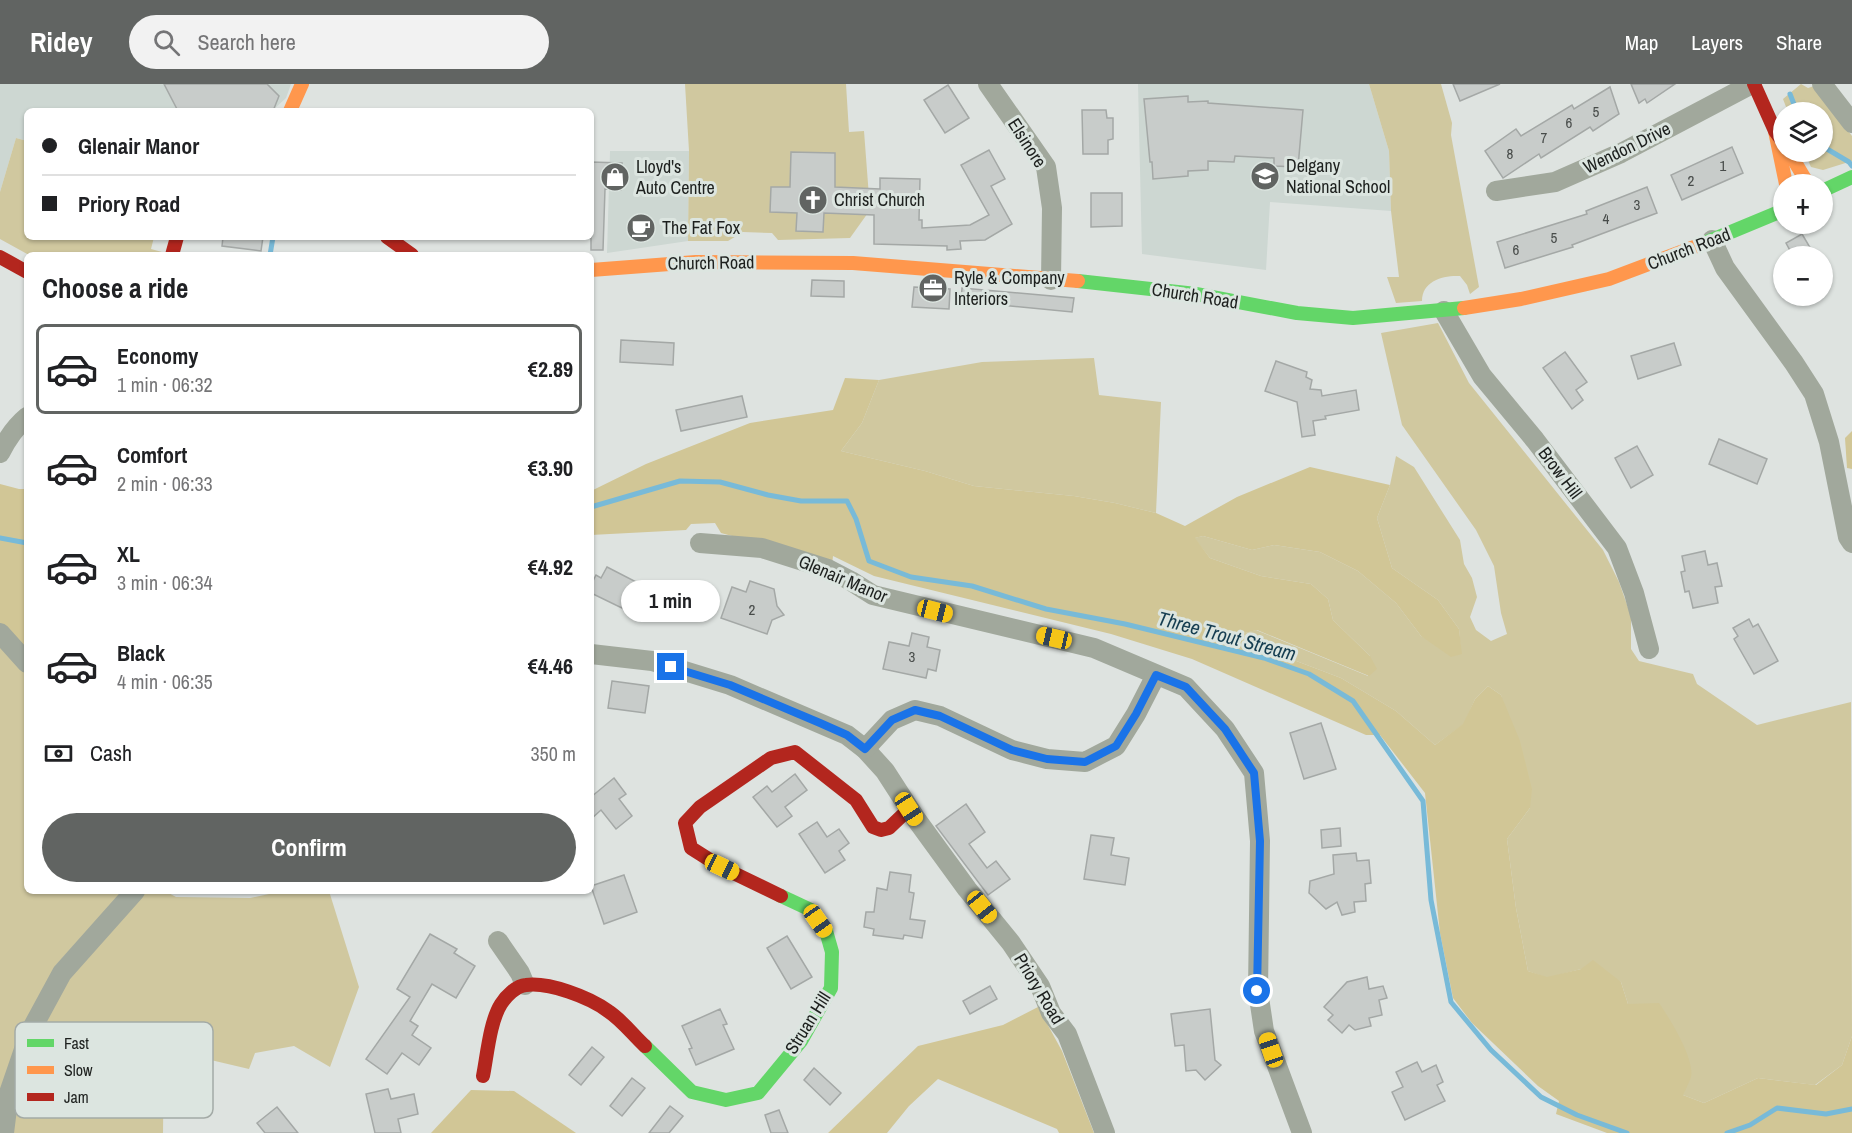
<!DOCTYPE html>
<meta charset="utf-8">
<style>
body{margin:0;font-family:"Archivo Narrow",sans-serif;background:#f2f2f2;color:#202124;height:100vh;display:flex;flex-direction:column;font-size:22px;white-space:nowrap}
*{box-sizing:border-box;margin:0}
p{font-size:20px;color:#757577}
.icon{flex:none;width:33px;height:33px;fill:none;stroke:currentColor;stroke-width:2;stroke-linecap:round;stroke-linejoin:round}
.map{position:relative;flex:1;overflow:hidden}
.sheet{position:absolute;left:24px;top:168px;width:570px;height:642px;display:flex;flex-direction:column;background:#fff;border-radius:9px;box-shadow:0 2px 4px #0004}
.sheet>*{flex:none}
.guide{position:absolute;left:24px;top:24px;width:570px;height:132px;border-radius:9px;box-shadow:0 2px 4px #0004;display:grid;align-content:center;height:132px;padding:0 18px;background:#fff}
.fabs{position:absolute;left:1773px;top:18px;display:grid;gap:12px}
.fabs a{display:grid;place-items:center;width:60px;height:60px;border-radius:50%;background:#fff;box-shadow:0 2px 4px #0004;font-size:30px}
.end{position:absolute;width:27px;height:27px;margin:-14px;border:8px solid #1a73e8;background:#fff;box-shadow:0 0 0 3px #fff}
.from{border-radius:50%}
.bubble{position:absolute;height:42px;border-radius:21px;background:#fff;box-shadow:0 2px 4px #0004;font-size:20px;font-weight:700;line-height:42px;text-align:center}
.car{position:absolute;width:18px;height:36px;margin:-18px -9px;border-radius:8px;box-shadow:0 0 4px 2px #0007;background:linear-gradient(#f5c518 24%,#345 0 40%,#f5c518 0 76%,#345 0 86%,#f5c518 0)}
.guide b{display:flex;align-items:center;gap:21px;height:57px;font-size:22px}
.guide b+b{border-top:2px solid #e0e0e0}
.guide i{width:15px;height:15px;background:#202124}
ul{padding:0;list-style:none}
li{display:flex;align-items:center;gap:18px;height:90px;margin:0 12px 9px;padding:0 6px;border:3px solid transparent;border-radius:9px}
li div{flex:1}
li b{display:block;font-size:22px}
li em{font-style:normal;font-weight:700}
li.selected{border-color:#616462}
li>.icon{width:54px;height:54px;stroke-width:1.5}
h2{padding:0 18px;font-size:27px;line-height:72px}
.pay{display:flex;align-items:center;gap:15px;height:66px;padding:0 18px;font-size:22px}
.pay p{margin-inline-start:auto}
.action{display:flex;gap:12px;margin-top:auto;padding:12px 18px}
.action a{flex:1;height:69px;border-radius:36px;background:#616462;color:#fff;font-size:24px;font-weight:700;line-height:69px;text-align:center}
header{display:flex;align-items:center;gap:36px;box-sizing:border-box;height:84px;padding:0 30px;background:#616462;color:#fff}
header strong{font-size:28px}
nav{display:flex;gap:33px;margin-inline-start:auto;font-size:21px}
.search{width:420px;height:54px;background:#f2f2f2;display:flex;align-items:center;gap:15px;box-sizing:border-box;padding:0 21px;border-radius:33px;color:#757577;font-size:22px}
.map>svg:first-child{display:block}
.built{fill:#cdd7d2}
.green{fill:#d0c89f}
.forest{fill:#d1c696}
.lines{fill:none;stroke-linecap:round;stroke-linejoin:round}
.stream{stroke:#78bad8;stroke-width:5}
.building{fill:#c8ccca;stroke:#a4a8a6;stroke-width:1.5}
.street{stroke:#a1a89c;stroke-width:20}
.fast{stroke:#63d668;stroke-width:14}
.slow{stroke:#ff974d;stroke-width:14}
.jam{stroke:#b3261e;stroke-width:14}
.route{stroke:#1a73e8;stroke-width:8}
.labels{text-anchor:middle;stroke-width:6;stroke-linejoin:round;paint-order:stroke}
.number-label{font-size:15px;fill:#484c4a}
.street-label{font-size:18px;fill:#1d201e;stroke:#dce5e0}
.poi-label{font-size:18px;fill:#1d201e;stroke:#dce5e0;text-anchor:start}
.water-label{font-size:20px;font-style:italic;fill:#153d50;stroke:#dce5e0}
.key{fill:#dce5e0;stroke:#a3aaa6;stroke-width:1.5}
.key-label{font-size:16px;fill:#1d201e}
</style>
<header>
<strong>Ridey</strong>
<div class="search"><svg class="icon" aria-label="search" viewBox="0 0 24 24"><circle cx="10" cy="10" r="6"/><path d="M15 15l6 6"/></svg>Search here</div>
<nav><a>Map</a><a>Layers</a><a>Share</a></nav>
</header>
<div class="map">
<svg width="1852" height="1049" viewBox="0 0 1852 1049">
<rect width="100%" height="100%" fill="#dee3e0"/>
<g class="built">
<path d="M0,0h291l-5,14 -14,13h-245v30l-11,-3 -16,54z"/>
<path d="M1138,0h231l20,67 2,60 -121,-9 -4,68 -124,-16z"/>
<path d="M610,67h79l-1,90 -81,12z"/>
</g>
<g class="green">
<path d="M685,0h161l3,48 15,-1 6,79 -20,28 -72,2 -6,-7 -29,-1 -15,9h-40l1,-90z"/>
<path d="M1369,0h72l11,39 -1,12 28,152 -9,7 -3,-9 -7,-9c-17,-1 -38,5 -38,25l-26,2 -9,-26h12l-8,-66 -2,-60z"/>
<path d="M1801,0l7,4 6,-2 38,50v25l-29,9 -12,-3 -7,-15h18v-40h-34l-5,-13z"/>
<path d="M16,54l11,3v96h127l-3,12 11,3 -1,3h-132l-29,-16v-47z"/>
<path d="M1438,239l31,60 134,167 16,32 12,34v33l8,12 54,13 4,10 60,41 94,-23 1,334 -10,29 -27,20 -57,-7 -54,25 -21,-8 -55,-91 -7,-22 -40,-13 -34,9 -19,-7 -12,-63 -9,-69 23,-31 -29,-113 -13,-9 -13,13 -11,25 -29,21 -39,-34 -55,-33 -95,-36 -1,-9 11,-3 112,46 2,-20 -37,-36 -5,-21 -17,-15 -50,-8 -51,-18 -16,-20 9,-2 49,14 22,-5 46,7 38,19 38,32 25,33 40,18 -2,-25 -21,-29 -46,-32 -15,-50 13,-33 6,-29 18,11 46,73 4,24 8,14 5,19 -7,20 6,13 15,11 16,-7 -6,-21 -7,-47 -18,-36 -74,-105 -21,-92z"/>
<path d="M1094,274l5,37 62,7 -5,111 -41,-10 -41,-7 -100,-10 -49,-15 -84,-20 21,-28 17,-43 103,-18z"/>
<path d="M0,561l27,28v218h96l-67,74 -56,136z"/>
<path d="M144,807h21l11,6 74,1 33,-7h46l30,96 -29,80 -36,-21 -39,7 -6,16 -85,-20 -1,84h-155l11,-60 29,-66 33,-52z"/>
</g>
<g class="forest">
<path d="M845,294l34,2 -17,43 -21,28 84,20 49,15 100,10 41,7 41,10 29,13 52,-29 73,-30 80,18 -13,33 15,50 46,32 21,29 3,25 -11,3 -30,-21 -25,-33 -38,-32 -38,-19 -46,-7 -22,5 -49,-14 -8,2 15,20 51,18 50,8 17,15 5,21 37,36 7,13 -8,7 -112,-46 -12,3 1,9 95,36 55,33 39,34 28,-21 12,-25 13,-13 13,9 19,46 12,48 -2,19 -23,31 9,69 12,63 19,6 34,-8 12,-9 28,22 7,22 31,-1c11,16 36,56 32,74 -2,6 -5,12 -8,18l21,8 54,-25 58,7 26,-20 10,-29v97h-245l-51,-19 3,-13 -21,-15 -66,-63 -19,-25 -13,-65 -15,-140 -45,-58h-14l-174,-76 -81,-25 -237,-58 -41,-20 -1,10 -13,-6 -98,-27 -6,-10 -24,1 -5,6 -95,5v-44l55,-27 104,-41 83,-13z"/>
<path d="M1852,347v38l-5,-1 -2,-30z"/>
<path d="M0,400l19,5h8v168l-27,-33z"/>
<path d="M1038,923l24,44 32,82h-35l-2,-4 -119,-50 -29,27 -22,27h-59l90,-87 85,-21z"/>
<path d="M471,1006l43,1 62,42h-145z"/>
</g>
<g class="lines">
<g class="stream">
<path d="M1790,10l7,18"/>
<path d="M1822,62l27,16 3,4"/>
<path d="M270,171l3,-18"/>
<path d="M591,423l89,-26 40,1 48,13 33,6h46l9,18 13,42 42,16 61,9 74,23 79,15 139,34 45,16 44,27 70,100 8,99 20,102 40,48 50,47 36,18 50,18"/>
<path d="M0,454l27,5"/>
<path d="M1727,1049l23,-8 27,-17 49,6 26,-5"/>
</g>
</g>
<g class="building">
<path d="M164,0h103l12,12 -6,15h-95z"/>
<path d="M1453,0h47l-40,17z"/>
<path d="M1631,0h44l-28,19 -2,-4 -6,4z"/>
<path d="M948,1l21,33 -24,15 -21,-33z"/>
<path d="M1610,3l9,27 -26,17 -3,-4 -49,31 -2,-4 -36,24 -18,-27 31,-22 5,7 51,-31 2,4z"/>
<path d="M1188,12v6l20,-1v2l95,7 -5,57 -24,-1v-8l-39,-2 -1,6 -26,-1v9l-20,1v5l-35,3 -1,-17h-2l-6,-63z"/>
<path d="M1082,26h24l1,8h6v21l-5,1v14h-25z"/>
<path d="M1732,63l11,26 -61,27 -11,-25z"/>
<path d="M989,66l16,29 -14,7 21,38 -27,16 -25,1 1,8 -14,1v-4l-73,-2v-29l-50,-2 -1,19 -27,-1 1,-18 -27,-1 1,-25h19l1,-35 44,1v34l45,2v-11l40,1 -1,41h3v8l48,-3 19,-10 -28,-50z"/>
<path d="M591,78l31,1 -1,27 -16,-1 -2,61h-12z"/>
<path d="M1647,103l10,26 -85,32 1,2 -68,21 -8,-26 90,-28 -1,-3z"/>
<path d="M1091,109h31v33l-31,1z"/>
<path d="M1802,150l13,22h-22l-7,-13z"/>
<path d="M223,153h40l-2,14 -39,-5z"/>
<path d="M812,196l32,1v16l-33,-1z"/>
<path d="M914,203l36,2 -1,20 -37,-2z"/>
<path d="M962,204l112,10 -2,14 -111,-11z"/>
<path d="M621,256l53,3 -1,22 -53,-3z"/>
<path d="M1674,259l7,22 -43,14 -7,-23z"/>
<path d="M1565,268l22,30 -11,8 7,10 -11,9 -29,-41z"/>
<path d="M1276,277l31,11 -1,5 6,3 -2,9 11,1 1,6 34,-6 3,20 -34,6 1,3 -13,2 2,14 -13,2 -5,-35 -32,-11z"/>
<path d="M742,312l5,21 -66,14 -5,-21z"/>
<path d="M1719,355l48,20 -10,25 -48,-20z"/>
<path d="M1637,362l16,29 -22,13 -16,-30z"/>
<path d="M1705,467l3,14 9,-2 5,23 -7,1 3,16 -25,5 -4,-17 -4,1 -4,-20 4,-1 -3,-15z"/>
<path d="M607,483l39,20 -6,12 -5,-2 -7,14 -37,-18v-8l5,-10 5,3z"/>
<path d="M750,497l24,8 3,17 7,9 -12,5 -5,14 -46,-16 11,-31 14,5z"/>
<path d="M1749,535l4,8 5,-3 20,37 -24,13 -20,-35 4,-3 -5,-8z"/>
<path d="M912,549l17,4 -2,10 13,3 -4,21 -8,-2 -2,9 -43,-9 6,-27 20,4z"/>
<path d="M612,597l37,5 -4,27 -37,-5z"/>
<path d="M1321,639l15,46 -32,10 -14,-46z"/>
<path d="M795,690l12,16 -22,17 7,9 -15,11 -24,-30 14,-11 5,6z"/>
<path d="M614,694l12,16 -7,5 13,17 -16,13 -15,-19 -10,9v-22z"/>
<path d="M966,720l19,28 -16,12 18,24 9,-7 14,18 -22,16 -52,-69z"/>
<path d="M817,738l10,15 12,-8 10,14 -10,8 6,9 -20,13 -26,-39z"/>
<path d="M1340,744l1,18 -19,2 -1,-18z"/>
<path d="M1091,751l23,3 -3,17 18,3 -4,27 -41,-6z"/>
<path d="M1356,769l1,8 12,-1 2,23 -6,1 1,17 -12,1 1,10 -13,3 -5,-13 -11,7 -17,-16 1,-12 24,-7 -1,-19z"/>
<path d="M890,788l21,3 -2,17 5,1 -4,26 15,2 -3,17 -18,-3 -1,4 -30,-4 1,-6 -10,-2 2,-15h8l3,-24 10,2z"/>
<path d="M624,791l13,37 -33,12 -13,-38z"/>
<path d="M430,850l27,15 -3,4 21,13 -19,32 -24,-14 -22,37 8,5 -6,9 19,13 -12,17 -17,-12 -15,21 -21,-15 44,-62 -13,-8z"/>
<path d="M787,852l25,41 -21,12 -24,-41z"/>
<path d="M1367,893l2,12 14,-3 4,12 -8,2 3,15 -13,3 2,8 -16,4 -6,-5 -7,8 -14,-13 5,-5 -9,-8 23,-25z"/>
<path d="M990,902l7,13 -27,15 -7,-13z"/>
<path d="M720,925l7,15 -4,1 11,24 -38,16 -7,-16 3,-1 -10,-22z"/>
<path d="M1210,925l5,51 6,5 -16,15 -9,-10 -10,1 -2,-26 -9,1 -4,-32z"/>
<path d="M592,963l12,10 -23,28 -12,-10z"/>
<path d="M1417,978l5,10 14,-7 7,17 -6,3 8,16 -40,19 -13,-28 11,-5 -7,-15z"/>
<path d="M814,984l27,25 -11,12 -26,-25z"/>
<path d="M632,994l13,10 -23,28 -12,-10z"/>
<path d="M388,1005l3,10 23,-5 4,20 -20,5 3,14h-26l-9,-39z"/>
<path d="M670,1022l13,10 -14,17h-20z"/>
<path d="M277,1023l21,26h-33l-8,-10z"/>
<path d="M779,1026l9,23h-17l-6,-18z"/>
</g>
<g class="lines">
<g class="street">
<path d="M988,0l58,83 6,41 -1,72"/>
<path d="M1822,0l30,39"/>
<path d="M1496,107l59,-9 66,-29 131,-69"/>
<path d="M1712,156l13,28 69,95 20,31 15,48 19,95 4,6"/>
<path d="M1444,227l38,65 53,64 82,108 17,45 15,56"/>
<path d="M0,369c7,-14 15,-26 27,-36"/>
<path d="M700,459l62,5 66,21 23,12 22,14 221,53 92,39 39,42 29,44 6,68 -2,150 6,40 38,102"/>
<path d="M0,549l27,30"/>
<path d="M591,570l61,7 78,24 117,50 18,14 20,22 31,48 51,70 44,54 29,43 11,27 16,21 38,99"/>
<path d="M865,665l27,-29 23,-10 25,6 72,34 35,9 38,3 31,-16 20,-32 20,-39"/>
<path d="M498,857l22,32 5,12"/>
<path d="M4,1049l5,-40 21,-61 32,-59 73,-82"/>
</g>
<g class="fast">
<path d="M1822,107l30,-14"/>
<path d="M1702,160l82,-34"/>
<path d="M1078,197l118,13 101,19 56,5 111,-10"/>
<path d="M645,962l47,46 34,8 32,-7 43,-52 30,-53 1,-36 -6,-21 -15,-21 -30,-14"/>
</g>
<g class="slow">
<path d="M290,27l12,-27"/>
<path d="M1775,47l11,53"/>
<path d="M1789,68l19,32"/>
<path d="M591,186l105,-8 157,1 225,18"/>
<path d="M1464,224l57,-9 88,-20 93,-35"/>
</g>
<g class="jam">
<path d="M1754,0l21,47 9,12"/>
<path d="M387,153l25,18"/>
<path d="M172,171l5,-18"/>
<path d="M0,173l27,15"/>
<path d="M781,812l-60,-29 -30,-19 -6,-25 15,-16 71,-49 24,-6 61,48 17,27 8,3 8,-2 20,-19"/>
<path d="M483,992c4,-20 7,-55 18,-72 5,-8 15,-18 25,-19 23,-3 63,12 82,26 14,9 25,24 37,35"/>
</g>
</g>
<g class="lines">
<path class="route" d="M671,583l59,18 90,38 27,12 18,14 27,-29 23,-10 25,6 72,34 35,9 38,3 31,-16 20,-32 20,-39 30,12 39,42 29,44 6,68 -3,150"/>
</g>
<defs>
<g id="school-disc" transform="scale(1.5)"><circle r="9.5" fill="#616462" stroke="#dce5e0"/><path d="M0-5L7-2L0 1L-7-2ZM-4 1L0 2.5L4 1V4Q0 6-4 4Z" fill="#fff"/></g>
<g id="shop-disc" transform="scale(1.5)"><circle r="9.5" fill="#616462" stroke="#dce5e0"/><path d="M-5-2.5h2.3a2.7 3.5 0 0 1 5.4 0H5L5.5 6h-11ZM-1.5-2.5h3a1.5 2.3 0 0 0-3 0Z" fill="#fff"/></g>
<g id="church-disc" transform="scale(1.5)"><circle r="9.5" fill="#616462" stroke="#dce5e0"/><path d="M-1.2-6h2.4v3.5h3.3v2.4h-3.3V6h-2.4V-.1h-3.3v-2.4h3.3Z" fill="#fff"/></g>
<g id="cafe-disc" transform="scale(1.5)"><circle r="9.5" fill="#616462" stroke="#dce5e0"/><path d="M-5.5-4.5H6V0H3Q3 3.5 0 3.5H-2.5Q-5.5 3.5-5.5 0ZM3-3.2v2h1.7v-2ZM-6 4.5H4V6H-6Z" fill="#fff"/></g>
<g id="office-disc" transform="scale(1.5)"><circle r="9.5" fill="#616462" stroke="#dce5e0"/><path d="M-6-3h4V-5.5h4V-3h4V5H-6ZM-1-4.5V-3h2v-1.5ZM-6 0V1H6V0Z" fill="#fff"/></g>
</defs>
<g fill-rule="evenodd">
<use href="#school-disc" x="1265" y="92"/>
<use href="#shop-disc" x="615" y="93"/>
<use href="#church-disc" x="813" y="116"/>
<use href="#cafe-disc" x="641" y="144"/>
<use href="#office-disc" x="933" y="204"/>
</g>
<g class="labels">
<g class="number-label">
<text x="1596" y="33">5</text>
<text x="1569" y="44">6</text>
<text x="1544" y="59">7</text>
<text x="1510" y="75">8</text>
<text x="1723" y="87">1</text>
<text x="1691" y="102">2</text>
<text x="1637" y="126">3</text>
<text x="1606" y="140">4</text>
<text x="1554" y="159">5</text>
<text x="1516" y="171">6</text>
<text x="752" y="531">2</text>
<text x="912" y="578">3</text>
</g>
<g class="street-label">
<text transform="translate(1027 59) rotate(57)" y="6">Elsinore</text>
<text transform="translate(1627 64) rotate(-26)" y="6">Wendon Drive</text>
<text transform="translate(1689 165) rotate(-21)" y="6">Church Road</text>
<text transform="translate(711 179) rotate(-1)" y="6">Church Road</text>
<text transform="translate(1195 212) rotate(9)" y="6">Church Road</text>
<text transform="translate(1560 389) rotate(53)" y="6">Brow Hill</text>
<text transform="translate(843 495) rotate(23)" y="6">Glenair Manor</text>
<text transform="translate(1039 905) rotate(59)" y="6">Priory Road</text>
<text transform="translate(808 939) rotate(-58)" y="6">Struan Hill</text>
</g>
<g class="poi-label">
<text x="1286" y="88">Delgany<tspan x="1286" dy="21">National School</tspan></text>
<text x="636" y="89">Lloyd's<tspan x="636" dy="21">Auto Centre</tspan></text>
<text x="834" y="122">Christ Church</text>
<text x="662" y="150">The Fat Fox</text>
<text x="954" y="200">Ryle &amp; Company<tspan x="954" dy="21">Interiors</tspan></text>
</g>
<g class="water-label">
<text transform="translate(1227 552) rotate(15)" y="7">Three Trout Stream</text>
</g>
</g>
<rect x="15" y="938" width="198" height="96" rx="9" class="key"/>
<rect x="27" y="955" width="27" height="8" fill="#63d668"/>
<rect x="27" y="982" width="27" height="8" fill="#ff974d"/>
<rect x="27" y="1009" width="27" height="8" fill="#b3261e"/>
<g class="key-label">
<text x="64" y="965">Fast</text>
<text x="64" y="992">Slow</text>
<text x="64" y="1019">Jam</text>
</g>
</svg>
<div class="fabs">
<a><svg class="icon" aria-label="layers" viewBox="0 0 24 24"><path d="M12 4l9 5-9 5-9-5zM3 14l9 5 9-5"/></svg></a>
<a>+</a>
<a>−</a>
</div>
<i class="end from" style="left:1257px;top:907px"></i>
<i class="end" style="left:671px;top:583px"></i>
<div class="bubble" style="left:621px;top:496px;width:99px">1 min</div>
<i class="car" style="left:935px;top:527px;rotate:104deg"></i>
<i class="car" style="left:1054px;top:554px;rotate:283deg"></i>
<i class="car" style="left:909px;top:725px;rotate:147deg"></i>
<i class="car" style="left:722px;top:783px;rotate:115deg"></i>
<i class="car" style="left:982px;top:823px;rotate:141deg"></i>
<i class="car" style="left:818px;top:837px;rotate:145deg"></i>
<i class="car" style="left:1271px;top:966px;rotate:341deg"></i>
<div class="guide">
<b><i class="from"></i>Glenair Manor</b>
<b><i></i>Priory Road</b>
</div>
<section class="sheet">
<h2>Choose a ride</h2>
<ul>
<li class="selected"><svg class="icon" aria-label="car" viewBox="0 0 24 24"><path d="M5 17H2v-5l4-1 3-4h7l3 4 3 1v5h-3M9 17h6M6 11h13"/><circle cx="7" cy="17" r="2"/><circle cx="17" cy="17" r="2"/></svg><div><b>Economy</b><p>1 min · 06:32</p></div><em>€2.89</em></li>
<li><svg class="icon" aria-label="car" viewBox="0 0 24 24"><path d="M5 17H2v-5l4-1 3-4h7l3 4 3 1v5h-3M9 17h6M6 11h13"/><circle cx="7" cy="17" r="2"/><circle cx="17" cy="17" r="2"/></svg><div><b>Comfort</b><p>2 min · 06:33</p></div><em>€3.90</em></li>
<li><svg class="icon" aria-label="car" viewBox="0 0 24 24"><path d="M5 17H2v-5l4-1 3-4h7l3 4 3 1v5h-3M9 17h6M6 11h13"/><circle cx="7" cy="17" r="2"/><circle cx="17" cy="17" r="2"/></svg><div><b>XL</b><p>3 min · 06:34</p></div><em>€4.92</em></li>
<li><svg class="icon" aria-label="car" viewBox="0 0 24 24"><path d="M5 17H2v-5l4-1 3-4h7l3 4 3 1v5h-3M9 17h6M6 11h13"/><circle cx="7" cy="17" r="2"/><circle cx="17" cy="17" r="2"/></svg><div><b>Black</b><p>4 min · 06:35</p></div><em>€4.46</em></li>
</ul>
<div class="pay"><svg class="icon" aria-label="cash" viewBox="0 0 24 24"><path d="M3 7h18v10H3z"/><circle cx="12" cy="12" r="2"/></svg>Cash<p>350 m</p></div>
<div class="action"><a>Confirm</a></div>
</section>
</div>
